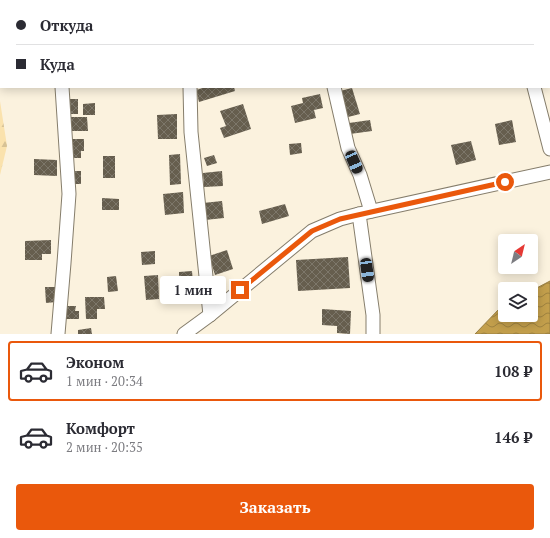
<!DOCTYPE html>
<html lang="ru">
<meta charset="utf-8">
<style>
body{margin:0;font-family:"PT Serif",serif;background:#f7f7f7;color:#2b2b33;height:100vh;display:flex;flex-direction:column;font-size:15px;white-space:nowrap}
*{box-sizing:border-box;margin:0}
p{font-size:13px;color:#7c7c81}
.icon{flex:none;width:22px;height:22px;fill:none;stroke:currentColor;stroke-width:2;stroke-linecap:round;stroke-linejoin:round}
.map{position:relative;height:334px;overflow:hidden}
.details{display:flex;flex-direction:column;background:#fff;flex:1}
.details>*{flex:none}
.banner{position:absolute;left:0px;top:0px;width:550px;height:88px;box-shadow:0 2px 10px #0003;display:grid;align-content:center;height:88px;padding:0 16px;background:#fff}
.needle{width:26px;rotate:35deg}
.fabs{position:absolute;left:498px;top:234px;display:grid;gap:8px}
.fabs a{display:grid;place-items:center;width:40px;height:40px;border-radius:4px;background:#fff;box-shadow:0 2px 10px #0003;font-size:20px}
.end{position:absolute;width:18px;height:18px;margin:-9px;border:5px solid #ea580c;background:#fff;box-shadow:0 0 0 2px #fff}
.from{border-radius:50%}
.bubble{position:absolute;height:28px;border-radius:4px;background:#fff;box-shadow:0 2px 10px #0003;font-size:13px;font-weight:800;line-height:28px;text-align:center}
.car{position:absolute;width:12px;height:24px;margin:-12px -6px;border-radius:5px;box-shadow:0 0 3px 1px #0007;background:linear-gradient(#222 24%,#8ab4d8 0 40%,#222 0 76%,#8ab4d8 0 86%,#222 0)}
.banner b{display:flex;align-items:center;gap:14px;height:38px;font-size:15px}
.banner b+b{border-top:1px solid #e1e1e2}
.banner i{width:10px;height:10px;background:#2b2b33}
ul{padding:7px 0 0;list-style:none}
li{display:flex;align-items:center;gap:12px;height:60px;margin:0 8px 6px;padding:0 8px;border:2px solid transparent;border-radius:4px}
li div{flex:1}
li b{display:block;font-size:15px}
li em{font-style:normal;font-weight:800}
li.current{border-color:#ea580c}
li>.icon{width:36px;height:36px;stroke-width:1.5}
.cta{display:flex;gap:8px;margin-top:auto;padding:8px 16px}
.cta a{flex:1;height:46px;border-radius:4px;background:#ea580c;color:#fff;font-size:16px;font-weight:800;line-height:46px;text-align:center}
.map>svg:first-child{display:block}
.forest{fill:url(#forest-firs)}
.water{fill:url(#water-waves);stroke:#987e42}
.building{fill:url(#building-cross-hatch)}
.lines{fill:none;stroke-linecap:round;stroke-linejoin:round}
.street-casing{stroke:#857d6b;stroke-width:15}
.street{stroke:#fff;stroke-width:13}
.route{stroke:#ea580c;stroke-width:5}
</style>
<div class="map">
<svg width="550" height="334" viewBox="0 0 550 334">
<defs>
<pattern id="forest-firs" width="22" height="20" patternUnits="userSpaceOnUse"><rect width="22" height="20" fill="#fae2ad"/><path d="M5 1l3.5 6h-7zM16 11l3.5 6h-7z" fill="#d7c295"/></pattern>
<pattern id="water-waves" width="16" height="10" patternUnits="userSpaceOnUse"><rect width="16" height="10" fill="#c39f4c"/><path d="M0 5q4-4 8 0t8 0" fill="none" stroke="#9f823f"/></pattern>
<pattern id="building-cross-hatch" width="8" height="8" patternUnits="userSpaceOnUse"><rect width="8" height="8" fill="#665e4e"/><path d="M0 0l8 8M0 8l8-8" fill="none" stroke="#7d776a"/></pattern>
</defs>
<rect width="100%" height="100%" fill="#fbf2de"/>
<path class="forest" d="M0,101l7,45 -7,29z"/>
<path class="water" d="M550,281v53h-75l26,-27 4,-2v10h26v-24z"/>
<g class="building">
<path d="M206,87h28l1,4 -36,11 -3,-12z"/>
<path d="M352,88l8,26 -12,3 -8,-26z"/>
<path d="M320,94l3,14 -9,2 2,8 -21,5 -4,-17 12,-3 -1,-5z"/>
<rect x="66" y="99" width="12" height="15"/>
<path d="M95,103v12h-12v-11z"/>
<path d="M243,104l8,25 -27,9 -4,-10 6,-2 -6,-15z"/>
<path d="M177,114v25h-19l-1,-24z"/>
<path d="M68,117h19l1,14h-19z"/>
<path d="M370,120l2,11 -22,3 -1,-11z"/>
<path d="M512,120l4,22 -17,3 -4,-21z"/>
<path d="M69,139h15v12h-3v7h-9z"/>
<path d="M471,141l5,19 -20,5 -5,-20z"/>
<path d="M301,143l1,10 -12,2 -1,-11z"/>
<path d="M180,154l1,30 -11,1 -1,-30z"/>
<path d="M214,155l3,8 -10,3 -3,-8z"/>
<rect x="103" y="156" width="12" height="22"/>
<path d="M34,159l23,1v16l-23,-1z"/>
<rect x="70" y="171" width="11" height="13"/>
<path d="M222,171l1,15 -19,1 -1,-14z"/>
<path d="M183,192l1,21 -19,2 -2,-21z"/>
<path d="M102,198l17,1v11h-17z"/>
<path d="M222,201l2,17 -19,2 -2,-17z"/>
<path d="M285,204l4,12 -27,8 -3,-13z"/>
<path d="M51,240v14h-9v6h-17v-19z"/>
<path d="M227,250l6,19 -18,6 -6,-19z"/>
<path d="M155,251v13l-13,1 -1,-13z"/>
<path d="M348,257l2,31 -52,3 -2,-31z"/>
<path d="M192,271l1,12 -14,1v-12z"/>
<path d="M158,275l1,24 -13,1 -2,-24z"/>
<path d="M116,276l2,15 -10,1 -1,-15z"/>
<path d="M45,287h11v15l-10,1z"/>
<path d="M85,297h19l1,12h-8v10h-11z"/>
<path d="M64,306h12l-1,5h4v8h-15z"/>
<path d="M322,309l29,2 -1,23 -13,-1v-7l-15,-1z"/>
<path d="M91,328l1,6h-14v-4z"/>
</g>
<g class="lines">
<g class="street-casing">
<g id="street">
<path d="M187,0v1"/>
<path d="M315,0v1"/>
<path d="M511,0v1"/>
<path d="M62,1v-1"/>
<path d="M190,87l1,45 19,183"/>
<path d="M334,87l14,61 12,27 11,36"/>
<path d="M534,87l16,62"/>
<path d="M359,214l14,101v19"/>
<path d="M58,334l6,-71 5,-69 -7,-107"/>
<path d="M184,334l26,-19 102,-84 28,-12 19,-5 191,-42"/>
</g>
</g>
<use href="#street" class="street"/>
</g>
<g class="lines">
<path class="route" d="M240,290l72,-59 28,-12 165,-37"/>
</g>
</svg>
<div class="fabs">
<a><svg class="needle" viewBox="-14 -14 28 28"><path d="M0-13l5 13h-10z" fill="#e53935"/><path d="M0 13l5-13h-10z" fill="#7c7c81"/></svg></a>
<a><svg class="icon" aria-label="layers" viewBox="0 0 24 24"><path d="M12 4l9 5-9 5-9-5zM3 14l9 5 9-5"/></svg></a>
</div>
<i class="end from" style="left:505px;top:182px"></i>
<i class="end" style="left:240px;top:290px"></i>
<div class="bubble" style="left:160px;top:276px;width:66px">1 мин</div>
<i class="car" style="left:354px;top:162px;rotate:156deg"></i>
<i class="car" style="left:367px;top:270px;rotate:172deg"></i>
<div class="banner">
<b><i class="from"></i>Откуда</b>
<b><i></i>Куда</b>
</div>
</div>
<section class="details">
<ul>
<li class="current"><svg class="icon" aria-label="car" viewBox="0 0 24 24"><path d="M5 17H2v-5l4-1 3-4h7l3 4 3 1v5h-3M9 17h6M6 11h13"/><circle cx="7" cy="17" r="2"/><circle cx="17" cy="17" r="2"/></svg><div><b>Эконом</b><p>1 мин · 20:34</p></div><em>108 ₽</em></li>
<li><svg class="icon" aria-label="car" viewBox="0 0 24 24"><path d="M5 17H2v-5l4-1 3-4h7l3 4 3 1v5h-3M9 17h6M6 11h13"/><circle cx="7" cy="17" r="2"/><circle cx="17" cy="17" r="2"/></svg><div><b>Комфорт</b><p>2 мин · 20:35</p></div><em>146 ₽</em></li>
</ul>
<div class="cta"><a>Заказать</a></div>
</section>
